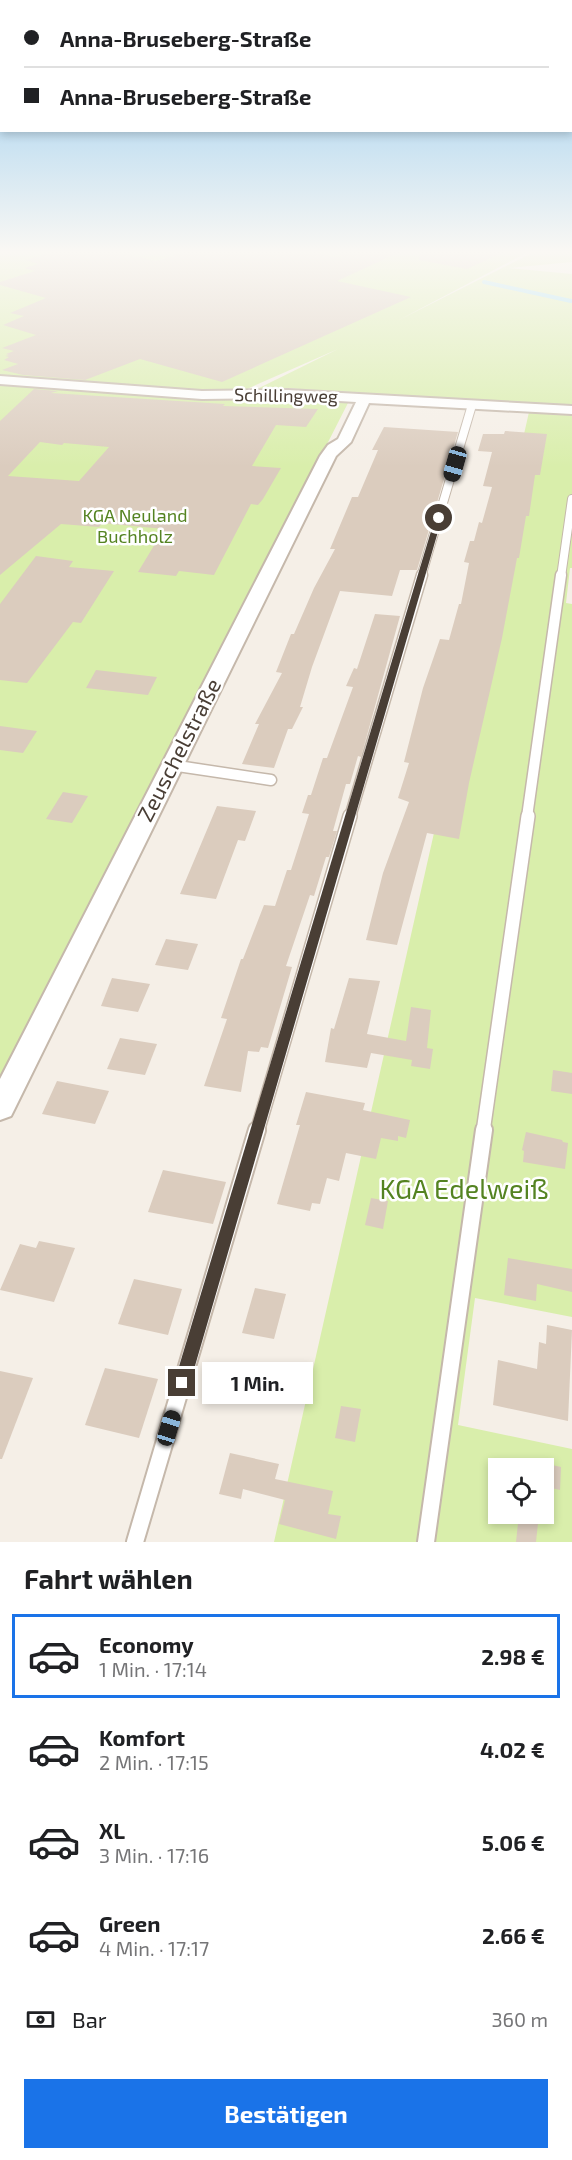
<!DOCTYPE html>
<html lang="de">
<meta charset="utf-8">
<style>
body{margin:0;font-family:"Exo 2",sans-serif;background:#f6f6f6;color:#202124;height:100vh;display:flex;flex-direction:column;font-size:22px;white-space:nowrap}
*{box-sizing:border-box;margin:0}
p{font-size:20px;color:#757577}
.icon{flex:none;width:33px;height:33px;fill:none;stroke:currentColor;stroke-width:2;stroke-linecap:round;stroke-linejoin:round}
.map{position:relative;height:1542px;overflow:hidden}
.panel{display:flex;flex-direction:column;background:#fff;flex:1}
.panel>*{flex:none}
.top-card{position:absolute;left:0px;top:0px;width:573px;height:132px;box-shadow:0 3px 9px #0003;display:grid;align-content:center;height:132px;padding:0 24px;background:#fff}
.controls{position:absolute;left:488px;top:1458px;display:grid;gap:12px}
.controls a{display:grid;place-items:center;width:66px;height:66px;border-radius:0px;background:#fff;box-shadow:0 3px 9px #0003;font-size:30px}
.end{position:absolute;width:27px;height:27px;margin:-14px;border:8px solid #493e35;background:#fff;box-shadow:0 0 0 3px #fff}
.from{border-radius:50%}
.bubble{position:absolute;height:42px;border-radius:0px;background:#fff;box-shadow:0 3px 9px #0003;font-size:20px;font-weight:700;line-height:42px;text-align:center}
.car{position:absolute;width:18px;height:36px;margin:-18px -9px;border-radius:8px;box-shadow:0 0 4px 2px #0007;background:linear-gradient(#222 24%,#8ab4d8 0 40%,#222 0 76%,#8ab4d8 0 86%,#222 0)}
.top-card b{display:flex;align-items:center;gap:21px;height:57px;font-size:22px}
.top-card b+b{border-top:2px solid #e0e0e0}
.top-card i{width:15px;height:15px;background:#202124}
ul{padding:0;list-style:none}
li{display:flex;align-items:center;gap:18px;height:84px;margin:0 12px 9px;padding:0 12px;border:3px solid transparent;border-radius:0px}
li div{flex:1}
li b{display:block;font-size:22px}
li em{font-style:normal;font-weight:700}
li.selected{border-color:#1a73e8}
li>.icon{width:54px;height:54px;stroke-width:1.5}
h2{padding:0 24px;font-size:27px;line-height:72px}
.pay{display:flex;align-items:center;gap:15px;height:66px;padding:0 24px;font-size:22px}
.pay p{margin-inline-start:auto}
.cta{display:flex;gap:12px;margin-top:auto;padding:12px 24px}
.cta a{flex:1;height:69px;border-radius:0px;background:#1a73e8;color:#fff;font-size:24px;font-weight:700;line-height:69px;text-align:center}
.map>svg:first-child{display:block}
.green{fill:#d9eeab;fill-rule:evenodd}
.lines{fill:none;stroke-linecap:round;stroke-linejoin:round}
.stream{stroke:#9de0f9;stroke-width:4}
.building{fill:#dbccbe;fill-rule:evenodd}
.lane-far3-casing{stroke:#c5b8ab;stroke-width:10}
.lane-far2-casing{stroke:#c5b8ab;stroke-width:13}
.lane-far1-casing{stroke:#c5b8ab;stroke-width:16}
.lane-casing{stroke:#c5b8ab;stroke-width:20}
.street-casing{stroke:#c5b8ab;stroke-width:4}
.lane-far3{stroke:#fff;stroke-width:8}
.lane-far2{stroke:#fff;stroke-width:10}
.lane-far1{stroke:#fff;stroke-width:13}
.lane{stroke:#fff;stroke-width:16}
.street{fill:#fff;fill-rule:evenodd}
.route{fill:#493e35}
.labels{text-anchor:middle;stroke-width:5;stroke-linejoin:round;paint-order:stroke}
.far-street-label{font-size:18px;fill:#493e35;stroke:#fff}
.far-park-label{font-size:18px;fill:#548321;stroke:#fff}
.street-label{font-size:22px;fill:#493e35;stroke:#fff}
.near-park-label{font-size:27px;fill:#548321;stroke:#fff}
</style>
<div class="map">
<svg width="572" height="1542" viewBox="0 0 572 1542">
<rect width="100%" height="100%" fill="#f5efe7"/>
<g class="green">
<path d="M0,251h530l-133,70 139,-70h36v11l-63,6 63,6v133l-287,-19 -30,2 83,-41 -105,46 115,8 -348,683z"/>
<path d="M529,412l43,2v154h-2l-4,35 6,1v713l-97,-19 -17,127 114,24v93h-298zM498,1468h45v46h-45z"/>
</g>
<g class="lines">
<path class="stream" d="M484,282l87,19"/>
</g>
<g class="building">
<path d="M58,251h72l1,4 25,6 32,-10h100l17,4 8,-3 28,6 1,-7h60l-65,30 74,16 -189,85 -82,-23 -55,21 -62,-5 -21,-5 16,-6 -14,-4 5,-3 -4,-1 4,-1 -3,-1 8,-3 -12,-3 34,-13 -33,-10 21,-9 -14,-3 36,-15 -46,-13v-3l35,-11 -11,-3 14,-4 -13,-4z"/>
<path d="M420,251h86l-39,18 -48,-9z"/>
<path d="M34,389l24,2 -7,2 174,11 -2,2 95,3 -12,18 -30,-2 -24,41 29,2 -18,31 -5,6 -7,-1 -37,71 -35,-4 -3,5 -38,-4 26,-43 -62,-6 -3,4 -38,-3 -61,51v-154zM40,442l22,3 2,-2 45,4 -30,34 -71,-5z"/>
<path d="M384,427l74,5 -41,138h-17l-8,26 -52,-5 -28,76 -12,40h3l-11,22h-4l-14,39 -32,-4 17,-40h-4l27,-51 -6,-1 15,-38h3l20,-46 21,-39h-5l22,-52h6l20,-47h-6z"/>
<path d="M505,431l42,3 -7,41h-5l-6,41h-3l-7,42h-2l-15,80 -33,145 -10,56 -32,-6 -30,112 -31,-5 17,-67 26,-71 -11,-4 11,-35 -5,-1 19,-74 17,-49 9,1 10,-36h2l8,-41 -5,-1 6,-21h4l5,-19 3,1 10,-36 -9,-1 9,-34 -14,-1 5,-17h21z"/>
<path d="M36,556l37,5 -4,6 45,4 -33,52 -8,-1 -46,61 -27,-3v-76z"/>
<path d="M375,614l25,2 -39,141 -3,-1 -8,28h-4l-13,47h4l-8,26h-3l-12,39 -4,-1 -24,71 6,1 -24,81 -7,-1 -2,5 -11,-1 -7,41 -37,-6 23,-67 -6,-1 20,-59h2l21,-54 11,1 12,-36h4l18,-56 -7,-1 6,-18h3l12,-37h4l26,-71 -7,-1 8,-18 3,1z"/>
<path d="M96,670l61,7 -9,18 -62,-7z"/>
<path d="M0,726l37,5 -14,22 -23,-3z"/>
<path d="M63,792l25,4 -16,27 -26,-4z"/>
<path d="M217,806l39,5 -11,30 -7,-1 -22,59 -36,-5z"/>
<path d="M166,939l32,5 -10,26 -33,-5z"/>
<path d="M112,978l38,6 -12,28 -37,-6z"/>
<path d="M349,978l31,3 -13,53 39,7 5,-34 20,3 -4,38 6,1 -3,20 -19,-3 1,-6 -41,-7 -4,15 -42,-6 6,-34 3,1z"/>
<path d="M120,1038l37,6 -12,31 -38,-6z"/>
<path d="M553,1070l19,3v21l-21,-3z"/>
<path d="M57,1081l52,10 -14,33 -53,-10z"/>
<path d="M306,1092l59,11 -2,7 47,10 -4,18 -8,-2v5l-17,-3 -5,21 -30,-6 -7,28 -12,-3 -7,26 -8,-1 -2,8 -33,-7 23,-79h-4z"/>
<path d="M526,1132l36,8 1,2 5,1 -3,26 -42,-7 1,-11 -2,-1z"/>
<path d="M163,1170l63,12 -13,42 -65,-12z"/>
<path d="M371,1198l17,3 -5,28 -18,-4z"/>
<path d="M39,1241l36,7 -21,54 -54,-12 20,-46 16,4z"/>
<path d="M508,1258l64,11v23l-35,-8 -1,17 -32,-6z"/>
<path d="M134,1279l48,10 -14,46 -50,-11z"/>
<path d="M255,1288l31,6 -12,45 -32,-6z"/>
<path d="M547,1325l25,5 -4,91 -75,-16 5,-45 39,9 2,-27 7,2z"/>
<path d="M105,1368l53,11 -19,59 -54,-13z"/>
<path d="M0,1371l33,7 -31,81h-2z"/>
<path d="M341,1406l20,3 -6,33 -20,-4z"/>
<path d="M230,1453l49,11 -4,15 58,12 -5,23 13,2 -5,23 -57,-15 6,-24 -42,-11 -2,10 -22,-5z"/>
<path d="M543,1463l18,4 -1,23 -17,-4z"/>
<path d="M519,1514h20l-3,28h-20z"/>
</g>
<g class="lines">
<g class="lane-far3-casing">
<g id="lane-far3">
<path d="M421,577l51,-172"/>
<path d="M561,577l11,-78"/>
</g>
</g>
<g class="lane-far2-casing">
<g id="lane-far2">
<path d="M171,765l100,15"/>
<path d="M350,817l72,-242"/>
<path d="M527,817l34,-242"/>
</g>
</g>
<g class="lane-far1-casing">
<g id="lane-far1">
<path d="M257,1132l93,-316"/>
<path d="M483,1132l45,-316"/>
</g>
</g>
<g class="lane-casing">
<g id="lane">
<path d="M135,1542l122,-412"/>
<path d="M426,1542l58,-412"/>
</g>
</g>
<g class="street-casing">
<path id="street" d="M0,376l202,15 86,-1 284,16v8l-203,-11 -18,39 -15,14 -321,652 -4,8 -11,4v-41l320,-623 8,-11 10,-6 18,-37 -68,-4 -86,1 -202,-15z"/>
</g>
<use href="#lane-far3" class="lane-far3"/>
<use href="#lane-far2" class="lane-far2"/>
<use href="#lane-far1" class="lane-far1"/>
<use href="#lane" class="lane"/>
<use href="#street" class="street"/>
</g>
<linearGradient id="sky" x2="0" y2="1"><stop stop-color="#8ac6ef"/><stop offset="0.54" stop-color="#faf8f4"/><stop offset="1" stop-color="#faf8f4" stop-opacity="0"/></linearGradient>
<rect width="572" height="467" fill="url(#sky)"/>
<path class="route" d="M439,515l3,3 -252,865 -2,5 -6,3 -5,-3 -3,-5 261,-865z"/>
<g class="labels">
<g class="far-street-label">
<text transform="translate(286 396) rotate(1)" y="6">Schillingweg</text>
</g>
<g class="far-park-label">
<text x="135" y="522">KGA Neuland<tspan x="135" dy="21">Buchholz</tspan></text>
</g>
<g class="street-label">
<text transform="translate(179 750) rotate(-63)" y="8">Zeuschelstraße</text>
</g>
<g class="near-park-label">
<text x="464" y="1199">KGA Edelweiß</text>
</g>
</g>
</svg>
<div class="controls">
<a><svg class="icon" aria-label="locate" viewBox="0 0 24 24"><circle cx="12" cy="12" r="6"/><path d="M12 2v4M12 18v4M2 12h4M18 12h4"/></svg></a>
</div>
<i class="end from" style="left:439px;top:518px"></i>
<i class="end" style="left:182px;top:1383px"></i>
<div class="bubble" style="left:202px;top:1362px;width:111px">1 Min.</div>
<i class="car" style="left:455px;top:464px;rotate:196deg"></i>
<i class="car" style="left:169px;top:1428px;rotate:17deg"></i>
<div class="top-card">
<b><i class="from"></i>Anna-Bruseberg-Straße</b>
<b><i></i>Anna-Bruseberg-Straße</b>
</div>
</div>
<section class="panel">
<h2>Fahrt wählen</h2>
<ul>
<li class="selected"><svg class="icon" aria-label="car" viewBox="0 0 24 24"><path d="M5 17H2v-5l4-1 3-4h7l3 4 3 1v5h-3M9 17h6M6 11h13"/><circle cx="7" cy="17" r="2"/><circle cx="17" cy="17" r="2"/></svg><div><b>Economy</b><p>1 Min. · 17:14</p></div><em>2.98 €</em></li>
<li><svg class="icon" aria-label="car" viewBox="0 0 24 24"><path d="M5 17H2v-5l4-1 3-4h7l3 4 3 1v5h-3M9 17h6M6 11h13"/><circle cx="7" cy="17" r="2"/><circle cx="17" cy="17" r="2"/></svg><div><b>Komfort</b><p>2 Min. · 17:15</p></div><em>4.02 €</em></li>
<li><svg class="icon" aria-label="car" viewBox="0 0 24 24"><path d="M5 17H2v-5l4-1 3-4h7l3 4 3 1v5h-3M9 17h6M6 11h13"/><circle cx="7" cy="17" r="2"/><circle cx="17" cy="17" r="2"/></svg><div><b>XL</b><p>3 Min. · 17:16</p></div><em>5.06 €</em></li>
<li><svg class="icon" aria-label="car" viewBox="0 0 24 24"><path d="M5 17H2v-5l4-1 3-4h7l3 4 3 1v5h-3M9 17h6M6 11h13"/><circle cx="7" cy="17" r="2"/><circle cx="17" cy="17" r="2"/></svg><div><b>Green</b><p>4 Min. · 17:17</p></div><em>2.66 €</em></li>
</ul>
<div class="pay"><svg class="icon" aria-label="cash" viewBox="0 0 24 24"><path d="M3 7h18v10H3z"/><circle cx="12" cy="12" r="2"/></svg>Bar<p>360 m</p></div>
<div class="cta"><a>Bestätigen</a></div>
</section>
